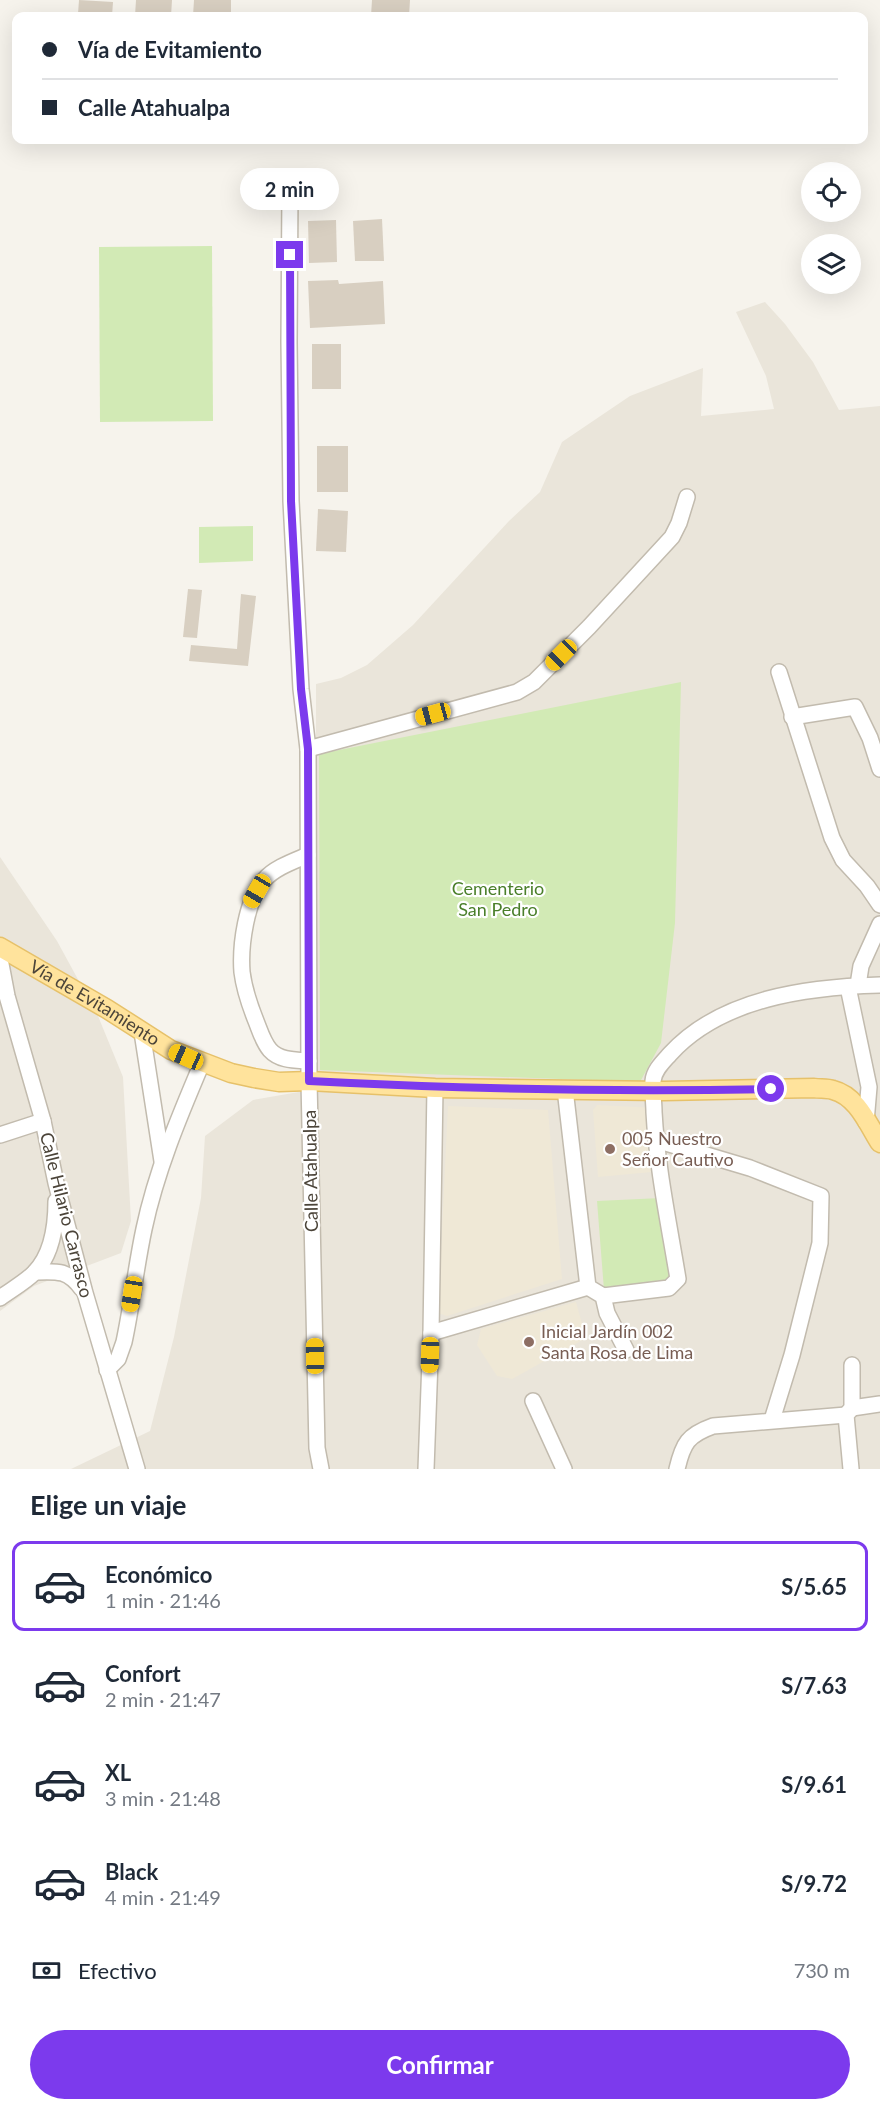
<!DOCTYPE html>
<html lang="es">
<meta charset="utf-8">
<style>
body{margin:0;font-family:Lato,sans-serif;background:#f2f2f3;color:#1f2937;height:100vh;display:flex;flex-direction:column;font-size:22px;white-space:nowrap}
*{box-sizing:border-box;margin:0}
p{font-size:20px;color:#747a83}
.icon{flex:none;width:33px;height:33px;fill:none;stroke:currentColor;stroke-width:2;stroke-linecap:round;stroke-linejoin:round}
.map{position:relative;height:1469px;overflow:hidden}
.panel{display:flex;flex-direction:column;background:#fff;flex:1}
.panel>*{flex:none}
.banner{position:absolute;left:12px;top:12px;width:856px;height:132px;border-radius:12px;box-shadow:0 6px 24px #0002;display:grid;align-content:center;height:132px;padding:0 30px;background:#fff}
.fabs{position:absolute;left:801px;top:162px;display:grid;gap:12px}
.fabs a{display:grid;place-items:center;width:60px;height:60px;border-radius:50%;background:#fff;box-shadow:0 6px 24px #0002;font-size:30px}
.end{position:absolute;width:27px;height:27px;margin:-14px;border:8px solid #7c3aed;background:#fff;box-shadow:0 0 0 3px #fff}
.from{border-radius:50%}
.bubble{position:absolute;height:42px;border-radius:21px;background:#fff;box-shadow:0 6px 24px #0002;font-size:20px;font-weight:700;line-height:42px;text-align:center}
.car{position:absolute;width:18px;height:36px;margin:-18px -9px;border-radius:8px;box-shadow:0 0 4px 2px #0007;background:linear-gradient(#f5c518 24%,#345 0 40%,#f5c518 0 76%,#345 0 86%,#f5c518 0)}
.banner b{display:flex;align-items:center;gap:21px;height:57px;font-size:22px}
.banner b+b{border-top:2px solid #e0e1e3}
.banner i{width:15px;height:15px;background:#1f2937}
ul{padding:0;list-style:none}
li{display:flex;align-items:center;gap:18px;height:90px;margin:0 12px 9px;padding:0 18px;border:3px solid transparent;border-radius:12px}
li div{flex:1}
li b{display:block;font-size:22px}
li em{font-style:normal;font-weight:700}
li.selected{border-color:#7c3aed}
li>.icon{width:54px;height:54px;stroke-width:1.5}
h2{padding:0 30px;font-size:27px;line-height:72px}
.pay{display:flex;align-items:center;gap:15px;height:66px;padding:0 30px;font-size:22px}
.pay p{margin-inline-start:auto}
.button{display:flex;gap:12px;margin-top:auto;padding:12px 30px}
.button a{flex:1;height:69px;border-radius:36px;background:#7c3aed;color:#fff;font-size:24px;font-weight:700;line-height:69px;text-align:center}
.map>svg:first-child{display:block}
.residential{fill:#eae5da}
.education{fill:#efe8d6}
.green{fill:#d2eab5}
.building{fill:#d8cfc1}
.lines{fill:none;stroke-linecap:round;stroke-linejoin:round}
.minor-casing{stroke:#c2bbae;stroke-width:18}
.major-casing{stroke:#e6c16a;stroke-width:21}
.minor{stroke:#fff;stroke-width:15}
.major{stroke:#ffe39c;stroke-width:18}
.route{stroke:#7c3aed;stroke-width:8}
.education-dot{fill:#8d6e63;stroke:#fff;stroke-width:2}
.labels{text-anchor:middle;stroke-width:4.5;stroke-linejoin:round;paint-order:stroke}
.park-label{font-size:18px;fill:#4a7f2a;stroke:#fff}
.street-label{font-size:18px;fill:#4b4439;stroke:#fff}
.education-label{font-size:18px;fill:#785e54;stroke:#fff;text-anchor:start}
</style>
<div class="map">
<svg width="880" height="1469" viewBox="0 0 880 1469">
<rect width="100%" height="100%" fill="#f6f3ec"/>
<g class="residential">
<path d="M765,302l20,22 28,38 26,48 41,-4v1063h-809l79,-38 24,-94 27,-139 4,-62 48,-36 63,-11v-405l25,-6 26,-13 46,-40 96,-104 31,-29 22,-50 68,-46 73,-28 -2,48 73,-7 -8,-33 -30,-64z"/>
<path d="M0,857l57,84 41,75 25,61 8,144 -10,32 -87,33 -34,25z"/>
</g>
<g class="education">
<path d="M597,1105l59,3 6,63 -64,6 -5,-67z"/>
<path d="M448,1106l100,4 14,169 -115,37 -9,-3z"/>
<path d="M576,1302l10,36 -74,41 -15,-3 -20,-31 4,-16z"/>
</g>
<g class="green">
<path d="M212,246l1,175 -113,1 -1,-175z"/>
<path d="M253,526v35l-54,2v-36z"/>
<path d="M681,682l-6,241 -14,120 -21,39 -320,-12 -1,-316z"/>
<path d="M661,1198l12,74 -6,11 -63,7 -7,-89z"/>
</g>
<g class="building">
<path d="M79,0l34,2 -1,14 -34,-2z"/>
<path d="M136,0h36l-1,16h-36z"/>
<path d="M194,0h37v16h-38z"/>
<path d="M372,0h38l-1,16h-38z"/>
<path d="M382,219l2,42h-29l-2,-40z"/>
<path d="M336,220l1,42 -28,1 -1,-42z"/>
<path d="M338,280l1,4 44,-3 2,43 -75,4 -2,-47z"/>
<rect x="312" y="344" width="29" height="45"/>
<rect x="317" y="446" width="31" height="46"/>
<path d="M318,509l30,2 -2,41 -30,-1z"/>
<path d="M188,589l14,1 -5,48 -14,-1z"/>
<path d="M241,594l15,2 -8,70 -59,-5 2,-16 46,4z"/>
</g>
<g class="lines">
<g class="minor-casing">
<g id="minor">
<path d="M290,189l-1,153 2,159 10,188 7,60 1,332 8,367 4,21"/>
<path d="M779,672l53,166 11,22 24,26 13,19"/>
<path d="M792,717l63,-10 15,31 10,31"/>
<path d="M308,749l209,-57 17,-10 55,-55 83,-90 7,-14 8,-26"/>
<path d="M308,855c-14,6 -34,13 -44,25 -18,20 -24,66 -22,92 2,16 8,34 14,49 4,10 7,21 14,29 10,11 26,10 39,11"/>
<path d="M0,959l7,37 36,125 13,62 29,110 52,176"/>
<path d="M858,985l3,-19 19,-42"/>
<path d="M848,987l21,100 -3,35"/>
<path d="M142,1032l20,129"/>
<path d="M565,1089l23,198 15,9 4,17 19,37"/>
<path d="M0,1135l43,-14"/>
<path d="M656,1140l94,28 71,28 -1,47 -28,112 -20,65"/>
<path d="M35,1272c23,-1 33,-2 47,17"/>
<path d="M603,1296l66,-8 9,-9c-9,-55 -21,-111 -24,-167 0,-10 -2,-22 -1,-31 1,-11 10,-19 17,-27 51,-56 137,-67 210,-69"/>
<path d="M0,1298c11,-8 25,-16 34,-25 18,-18 22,-49 22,-72"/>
<path d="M431,1333l157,-46"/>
<path d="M107,1370l11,-11 6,-17c8,-37 12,-76 20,-113 12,-57 35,-112 58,-166"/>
<path d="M533,1401l31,68"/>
<path d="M852,1408l28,-4"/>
<path d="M426,1469l5,-136 4,-245"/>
<path d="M677,1469c6,-26 11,-34 36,-43l133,-11"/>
<path d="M851,1469l-5,-54 6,-7v-43"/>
</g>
</g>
<g class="major-casing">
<g id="major">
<path id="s1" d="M0,947l107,62 64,41 60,23 23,5 25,4 30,-1 126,7 229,3 150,-3c6,1 13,0 19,2 24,6 35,34 47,53"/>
</g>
</g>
<use href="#minor" class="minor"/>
<use href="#major" class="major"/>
</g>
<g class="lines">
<path class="route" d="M290,255l1,246 10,188 7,60 1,332c154,8 308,11 462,8"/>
</g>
<g class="education-dot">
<circle cx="610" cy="1149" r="6"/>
<circle cx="529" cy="1342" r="6"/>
</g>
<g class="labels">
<g class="park-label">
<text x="498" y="895">Cementerio<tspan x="498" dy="21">San Pedro</tspan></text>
</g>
<g class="street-label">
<text dy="6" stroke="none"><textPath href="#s1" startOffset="110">Vía de Evitamiento</textPath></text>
<text transform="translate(311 1171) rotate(-91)" y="6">Calle Atahualpa</text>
<text transform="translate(66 1215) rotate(76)" y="6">Calle Hilario Carrasco</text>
</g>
<g class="education-label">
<text x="622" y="1145">005 Nuestro<tspan x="622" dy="21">Señor Cautivo</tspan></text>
<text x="541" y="1338">Inicial Jardín 002<tspan x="541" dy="21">Santa Rosa de Lima</tspan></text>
</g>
</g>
</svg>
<div class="fabs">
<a><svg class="icon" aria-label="locate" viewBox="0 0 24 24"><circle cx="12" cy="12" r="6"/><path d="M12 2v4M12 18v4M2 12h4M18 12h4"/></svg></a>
<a><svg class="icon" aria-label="layers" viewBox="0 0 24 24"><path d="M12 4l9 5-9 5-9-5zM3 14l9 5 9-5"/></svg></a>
</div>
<i class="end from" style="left:771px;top:1089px"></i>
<i class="end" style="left:290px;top:255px"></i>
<div class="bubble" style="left:240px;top:168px;width:99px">2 min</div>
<i class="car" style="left:561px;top:655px;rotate:225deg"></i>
<i class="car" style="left:433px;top:714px;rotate:255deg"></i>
<i class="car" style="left:257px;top:891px;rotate:210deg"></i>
<i class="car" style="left:186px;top:1057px;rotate:294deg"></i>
<i class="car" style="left:132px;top:1294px;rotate:189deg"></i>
<i class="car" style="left:430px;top:1355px;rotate:182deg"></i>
<i class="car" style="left:315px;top:1356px;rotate:359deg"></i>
<div class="banner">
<b><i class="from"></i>Vía de Evitamiento</b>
<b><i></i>Calle Atahualpa</b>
</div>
</div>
<section class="panel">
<h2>Elige un viaje</h2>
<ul>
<li class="selected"><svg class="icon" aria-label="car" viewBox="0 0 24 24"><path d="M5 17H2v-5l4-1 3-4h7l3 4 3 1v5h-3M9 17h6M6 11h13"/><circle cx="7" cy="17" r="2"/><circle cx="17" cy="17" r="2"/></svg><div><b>Económico</b><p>1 min · 21:46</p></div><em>S/5.65</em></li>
<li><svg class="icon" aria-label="car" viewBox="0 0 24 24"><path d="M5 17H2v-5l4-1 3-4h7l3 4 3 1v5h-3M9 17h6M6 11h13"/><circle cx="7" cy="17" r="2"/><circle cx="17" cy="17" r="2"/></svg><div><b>Confort</b><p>2 min · 21:47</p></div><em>S/7.63</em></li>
<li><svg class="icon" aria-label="car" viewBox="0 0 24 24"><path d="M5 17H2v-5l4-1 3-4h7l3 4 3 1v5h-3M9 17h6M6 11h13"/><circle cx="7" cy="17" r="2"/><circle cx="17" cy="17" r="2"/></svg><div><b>XL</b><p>3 min · 21:48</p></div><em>S/9.61</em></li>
<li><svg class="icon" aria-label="car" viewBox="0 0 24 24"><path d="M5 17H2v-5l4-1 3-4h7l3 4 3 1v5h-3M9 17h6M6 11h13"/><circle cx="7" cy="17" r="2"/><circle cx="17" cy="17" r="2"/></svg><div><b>Black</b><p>4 min · 21:49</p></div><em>S/9.72</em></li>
</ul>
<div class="pay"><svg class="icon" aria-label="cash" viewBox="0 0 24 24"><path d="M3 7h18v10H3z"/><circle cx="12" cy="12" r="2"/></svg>Efectivo<p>730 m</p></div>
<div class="button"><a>Confirmar</a></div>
</section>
